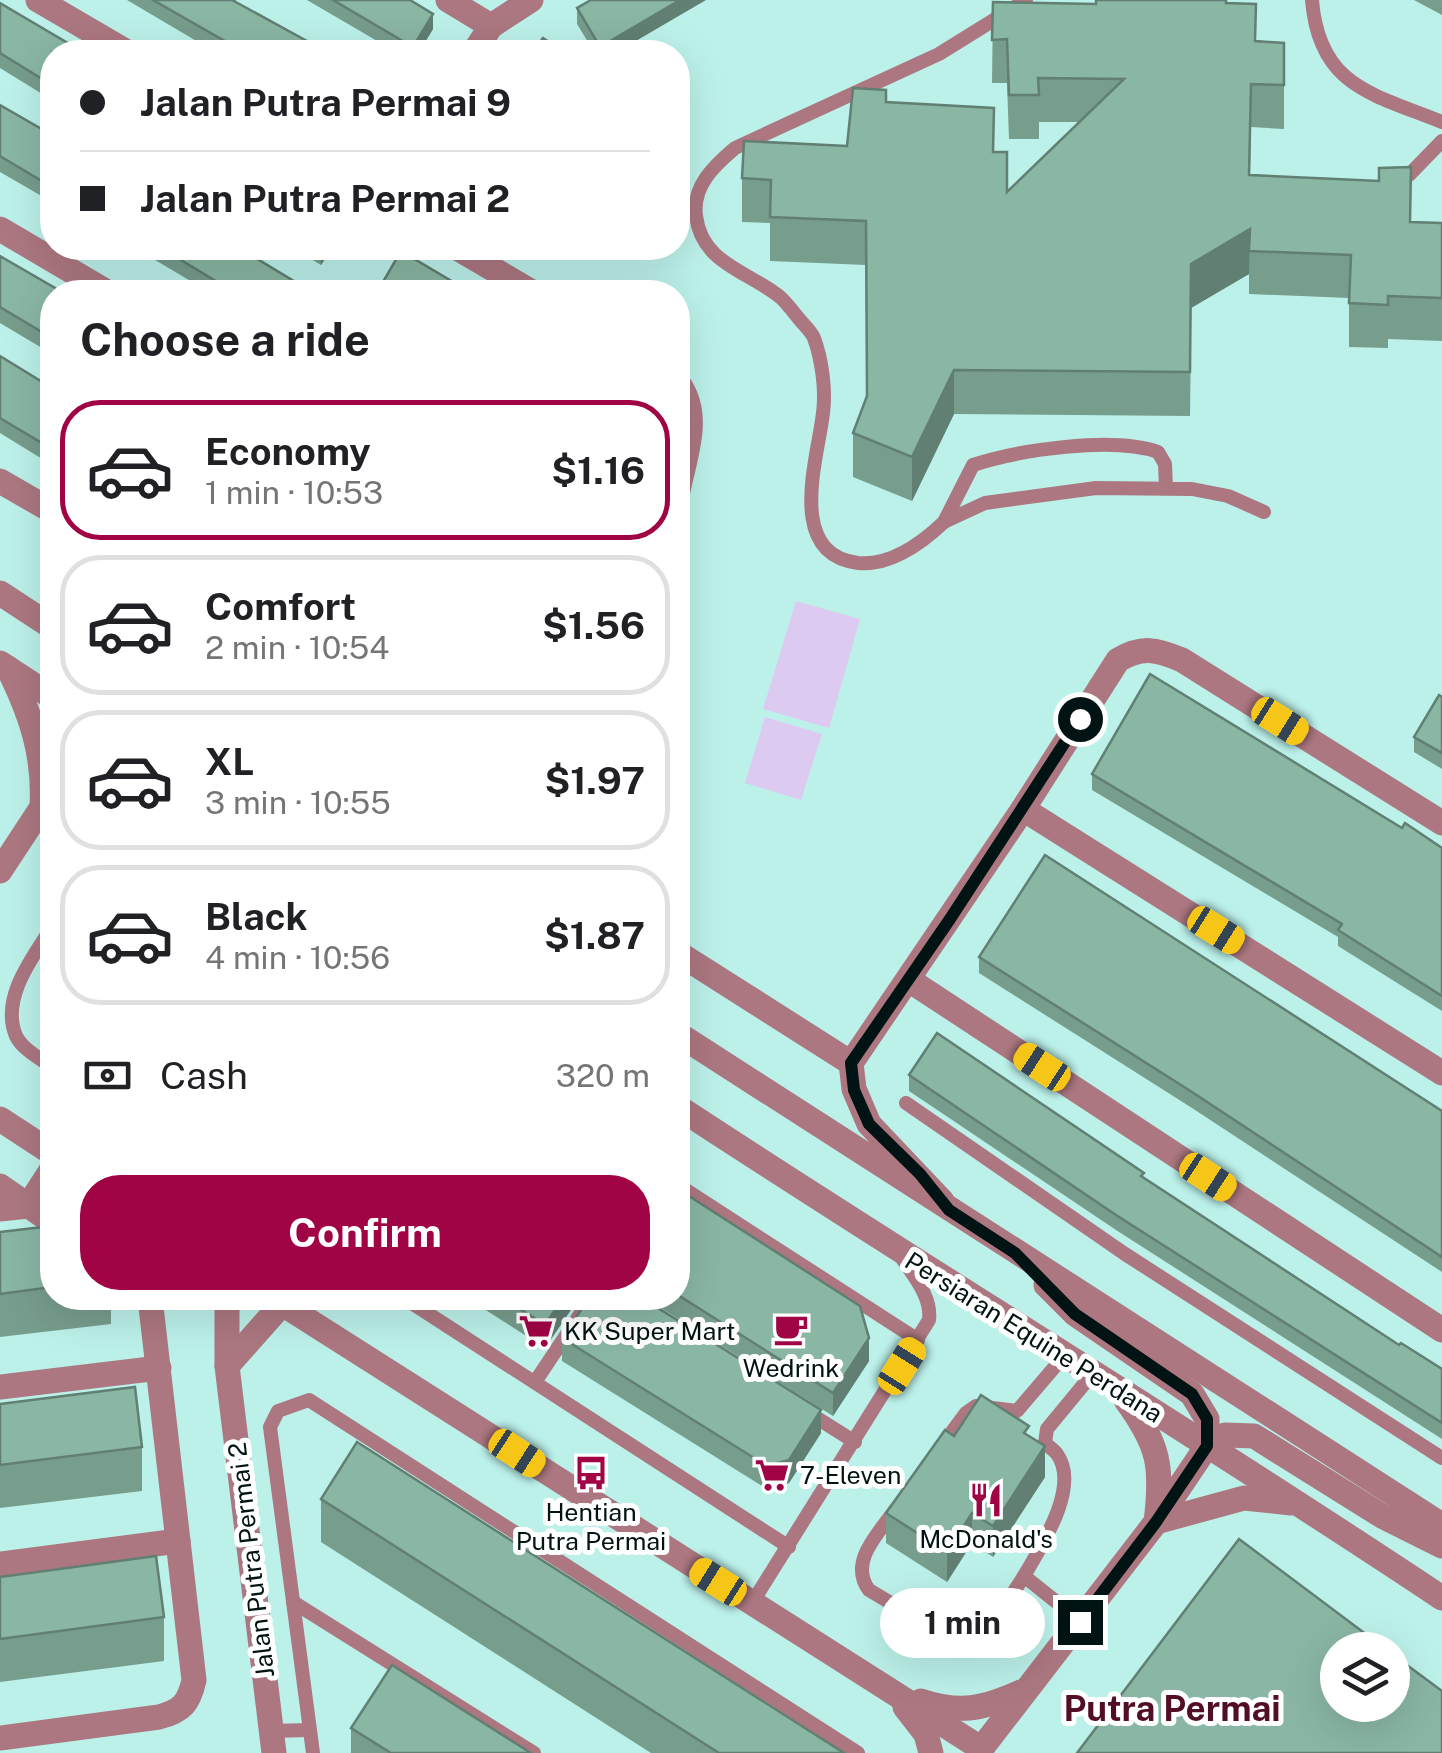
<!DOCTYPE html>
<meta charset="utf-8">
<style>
body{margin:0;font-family:"Public Sans",sans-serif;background:#f6f6f6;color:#202124;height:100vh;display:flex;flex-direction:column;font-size:38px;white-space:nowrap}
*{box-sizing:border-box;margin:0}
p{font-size:32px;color:#757577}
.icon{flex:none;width:55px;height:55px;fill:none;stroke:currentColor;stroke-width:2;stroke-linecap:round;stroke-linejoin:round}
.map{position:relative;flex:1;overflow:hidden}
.drawer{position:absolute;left:40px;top:280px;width:650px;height:1030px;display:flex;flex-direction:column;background:#fff;border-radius:40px;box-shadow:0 10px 40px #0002}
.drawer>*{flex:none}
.guide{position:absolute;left:40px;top:40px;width:650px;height:220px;border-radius:40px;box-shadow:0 10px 40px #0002;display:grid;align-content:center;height:220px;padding:0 40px;background:#fff}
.tools{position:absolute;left:1320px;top:1632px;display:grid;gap:20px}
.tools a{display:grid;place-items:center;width:90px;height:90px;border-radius:50%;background:#fff;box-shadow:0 10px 40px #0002;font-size:50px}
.end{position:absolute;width:45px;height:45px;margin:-22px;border:12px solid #011312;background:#fff;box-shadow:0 0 0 5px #fff}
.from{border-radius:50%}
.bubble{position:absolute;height:70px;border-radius:35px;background:#fff;box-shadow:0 10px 40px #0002;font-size:32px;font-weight:700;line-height:70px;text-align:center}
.car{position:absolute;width:30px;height:60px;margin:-30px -15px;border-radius:12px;box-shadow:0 0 8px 2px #0007;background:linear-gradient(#f5c518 24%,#345 0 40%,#f5c518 0 76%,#345 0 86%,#f5c518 0)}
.guide b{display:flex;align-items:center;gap:35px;height:95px;font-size:38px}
.guide b+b{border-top:2px solid #e0e0e0}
.guide i{width:25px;height:25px;background:#202124}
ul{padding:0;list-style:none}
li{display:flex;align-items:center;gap:30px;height:140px;margin:0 20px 15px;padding:0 20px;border:5px solid #e0e0e0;border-radius:40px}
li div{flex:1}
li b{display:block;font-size:38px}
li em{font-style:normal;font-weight:700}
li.on{border-color:#a00445}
li>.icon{width:90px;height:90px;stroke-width:1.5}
h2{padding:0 40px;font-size:45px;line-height:120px}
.pay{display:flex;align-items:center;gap:25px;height:110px;padding:0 40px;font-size:38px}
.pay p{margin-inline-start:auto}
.button{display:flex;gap:20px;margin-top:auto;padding:20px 40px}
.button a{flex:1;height:115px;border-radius:40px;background:#a00445;color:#fff;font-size:40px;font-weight:700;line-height:115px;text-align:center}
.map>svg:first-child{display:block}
.green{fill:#ddcaf1}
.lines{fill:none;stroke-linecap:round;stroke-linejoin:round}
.service{stroke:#ac7781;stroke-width:14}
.minor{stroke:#ac7781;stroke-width:25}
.tertiary{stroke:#ac7781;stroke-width:25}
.wall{fill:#779d8d}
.shaded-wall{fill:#617f73}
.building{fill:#8ab6a4;stroke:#617f73;stroke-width:2.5}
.route{stroke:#011312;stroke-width:12}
.labels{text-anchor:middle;stroke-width:10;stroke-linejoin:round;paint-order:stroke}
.poi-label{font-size:25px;fill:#011312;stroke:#fff}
.street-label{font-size:25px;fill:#011312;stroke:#fff}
.district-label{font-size:35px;font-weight:bold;fill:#520e24;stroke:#fff}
</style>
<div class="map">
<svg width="1442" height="1753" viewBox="0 0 1442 1753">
<rect width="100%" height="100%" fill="#bcf1ea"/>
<g class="green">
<path d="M796,601l64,18 -31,109 -66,-19z"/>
<path d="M765,717l57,17 -21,66 -56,-17z"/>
</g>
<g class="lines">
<g class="service">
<path d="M1312,0c7,87 61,94 130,122"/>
<path d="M1409,175l33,-34"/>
<path d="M1166,488l-1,-24 -7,-12c-46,-16 -139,-2 -185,13l-29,57 41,-19 111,-15 96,1 36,7 36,16"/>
<path d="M944,522c-22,21 -53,44 -86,41 -73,-9 -40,-105 -35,-150 3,-23 -1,-53 -9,-75 -3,-7 -9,-12 -14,-18 -6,-7 -13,-17 -20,-23 -32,-26 -78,-33 -84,-81 -4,-30 18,-50 39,-68l204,-94 87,-54"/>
<path d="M52,927c-19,30 -52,71 -36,109 7,14 25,23 36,31"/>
<path d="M906,1103l219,151 317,204"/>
<path d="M678,1185l240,155"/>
<path d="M404,1298l385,249"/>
<path d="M535,1382l56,-84"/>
<path d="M809,1413l46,29"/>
<path d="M940,1448l26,-35 10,-7 41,5 47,-55"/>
<path d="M895,1510c-16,23 -47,52 -26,80l89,53h19l8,-7 39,-60 56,45"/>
<path d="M1024,1576c16,-28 57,-89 33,-122 -3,-4 -8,-7 -12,-11l2,-14 47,-57"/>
<path d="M293,1602l241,151"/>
<path d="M752,1603l177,-283c3,-24 -16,-44 -29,-65"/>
<path d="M271,1731l39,-1"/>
<path d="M313,1753l-43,-326 8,-16 31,-11 549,353"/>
</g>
<g class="minor">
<path d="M38,0l89,52"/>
<path d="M448,0l43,26"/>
<path d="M474,52l17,-26 40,-26"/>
<path d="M0,229l107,63"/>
<path d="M457,248l75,44"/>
<path d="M678,383c24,32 7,72 0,108"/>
<path d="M0,481l52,30"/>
<path d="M8,668c23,46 37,87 34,139"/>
<path d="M1023,809l419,264"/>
<path d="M0,871l42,-64 10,-6"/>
<path d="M678,953l173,110"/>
<path d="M909,980l533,350"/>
<path d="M851,1063l172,-254 95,-149c24,-14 38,-11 64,0l260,163"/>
<path d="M851,1063l3,26 15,35 73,77"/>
<path d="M0,1119l52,34"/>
<path d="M0,1186l52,36"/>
<path d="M0,1209l28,-3 24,-37"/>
<path d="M227,1298v68l47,387"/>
<path d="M273,1298l709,451"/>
<path d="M227,1366l55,-62"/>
<path d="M0,1387l159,-19"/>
<path d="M0,1564l178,-23"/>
<path d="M921,1701c39,13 62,8 100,-9"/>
<path d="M905,1707l21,27 5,19"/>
<path d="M0,1738l159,-21c23,-6 30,-14 35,-37l-44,-382"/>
<path d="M978,1753l178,-231 51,-76"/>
</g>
<g class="tertiary">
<path d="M0,593l52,34"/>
<path d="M0,663l52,34"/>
<path d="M678,1034l764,491"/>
<path d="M678,1107c253,166 512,323 764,491"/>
<path d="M1046,1285l29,29 117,80 15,25v27"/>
<path d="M1126,1400c33,45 37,66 30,122l88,-24 47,5"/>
<path d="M1207,1446l18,-11 29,1 128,80 60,30"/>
</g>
</g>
<g class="wall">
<path d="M127,0h109v2l91,50h-112z"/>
<path d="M307,0h103l23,29 -14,23h-23z"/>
<path d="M1414,0h28v15z"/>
<path d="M993,2l103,2 131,-1 29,38 28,2v86l-33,-2 -1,48 161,47 31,1v118l-54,-2v9l-39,-1v-49l-100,-4v-20l-58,34 -1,108 -236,-2 -42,87 -59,-24v-44l14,-37 -1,-131 -96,-4v-38l-28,-1v-44l105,-32 39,-44 108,50 13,39 72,-69h-40v17h-30l-2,-56h-15z"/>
<path d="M0,3l52,49v48l-52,-32z"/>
<path d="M577,8l40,44h-23l-17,-28z"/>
<path d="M0,105l52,30v67l-52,-30z"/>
<path d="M135,248h104l73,44h-103z"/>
<path d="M293,248h39l-11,17z"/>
<path d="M0,256l52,36v62l-52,-31z"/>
<path d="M0,356l52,32v77l-52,-32z"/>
<path d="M1442,697v72l-28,-17v-15z"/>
<path d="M1092,774l310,54 40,20v163l-104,-65v-9l-246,-147z"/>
<path d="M979,957l463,154v161l-250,-164 -213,-135z"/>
<path d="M52,970v60l-5,-30v-23z"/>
<path d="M909,1075l235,103 255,167 43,24v70l-326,-209 -207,-139z"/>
<path d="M678,1189l191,172 -36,55 -188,-118h33z"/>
<path d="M52,1226v72h59v26l-111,13v-105z"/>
<path d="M467,1298h112l-34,50z"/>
<path d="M562,1338l259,95 -32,50 -22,6 -205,-128z"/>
<path d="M0,1404l142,43v44l-142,17z"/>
<path d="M954,1436h75l16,41 -52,80 -21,-14 -25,39 -61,-39v-30z"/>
<path d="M321,1499l523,254h-193l-330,-211z"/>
<path d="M0,1577l164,40v44l-164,21z"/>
<path d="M351,1728l180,25h-180z"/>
</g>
<g class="shaded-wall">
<path d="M680,0h26l-89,52h-17v-5z"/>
<path d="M433,14v15l-14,23h-6v-5z"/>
<path d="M1250,229l-1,45 -58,34 -1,108 1,-152z"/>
<path d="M322,248h10l-11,17v-16z"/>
<path d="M954,370v44l-42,87v-44z"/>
<path d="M563,1298h16l-34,50v-23z"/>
<path d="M869,1338v23l-36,55v-23z"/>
<path d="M821,1410v23l-32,50 -22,6v-23z"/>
<path d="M1045,1446v31l-52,80v-31z"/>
<path d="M972,1513v30l-25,39v-30z"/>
</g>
<g class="building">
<path d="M153,0h79l95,52h-83z"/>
<path d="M333,0h77l23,14 -20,33z"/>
<path d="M591,0h89l-80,47 -23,-39z"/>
<path d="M1096,0h130v3l30,1 -1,37 29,2v42l-33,-1 -2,91 130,6v-13l32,-1 -1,55 32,1v75l-54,-2v9l-39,-2 2,-48 -102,-4 1,-22 -59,35 -1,108 -236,-2 -42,87 -59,-24 14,-37 -1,-175 -96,-4 1,-37 -29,-2 2,-37 103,5 6,-58 33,2v12l108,6 -1,44h14v40l117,-113 -86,-1 1,17h-30l-2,-56 -15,1 1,-38 103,2z"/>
<path d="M0,3l83,49h-31v33l-52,-32z"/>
<path d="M543,38l21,14h-31z"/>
<path d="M0,105l52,30v52l-52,-31z"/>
<path d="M161,248h78l73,44h-78z"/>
<path d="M401,251l69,41h-81l-9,-5z"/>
<path d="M0,256l62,36h-10v46l-52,-31z"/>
<path d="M0,356l52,32v61l-52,-31z"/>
<path d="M1150,674l252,154 3,-5 37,25v148l-104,-66 4,-6 -250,-150z"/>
<path d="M1439,695l3,2v56l-28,-16z"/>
<path d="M1045,855l397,256v146l-250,-165 -213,-135z"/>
<path d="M52,970v37l-5,-30z"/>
<path d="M937,1033l207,140 -3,3 258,169 2,-2 41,26v54l-326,-208 -207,-140z"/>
<path d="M678,1189l182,117 9,32 -36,55 -155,-98z"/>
<path d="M52,1226v61l-52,7v-62z"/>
<path d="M503,1298h60l-18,27z"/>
<path d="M589,1298h53l179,112 -32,50 -22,6 -205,-128z"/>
<path d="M135,1387l7,60 -142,18v-61z"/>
<path d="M981,1395l48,31 -5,7 21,13 -52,80 -21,-13 -25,39 -61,-39 59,-83 9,6z"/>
<path d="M357,1442l487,311h-125l-398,-254z"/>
<path d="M1239,1539l148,111h-49v55h54v-51l50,37v62h-365z"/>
<path d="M156,1556l8,61 -164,22v-62z"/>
<path d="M392,1665l139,88h-140l-40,-25z"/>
</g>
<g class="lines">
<path class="route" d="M1080,719l-130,200 -99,144 3,27 15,34 51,50 29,36 66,43 60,61 117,80 15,25v27l-51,76 -76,100"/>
</g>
<defs>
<g id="cafe-bare" transform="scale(2.7)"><path d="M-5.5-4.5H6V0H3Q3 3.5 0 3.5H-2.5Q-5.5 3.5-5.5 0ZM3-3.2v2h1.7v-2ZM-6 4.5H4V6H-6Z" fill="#a00445" stroke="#fff" stroke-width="2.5" paint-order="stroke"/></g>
<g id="supermarket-bare" transform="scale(2.7)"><path d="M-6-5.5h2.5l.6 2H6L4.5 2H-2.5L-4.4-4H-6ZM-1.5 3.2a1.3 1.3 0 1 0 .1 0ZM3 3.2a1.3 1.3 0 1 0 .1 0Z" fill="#a00445" stroke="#fff" stroke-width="2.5" paint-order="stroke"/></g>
<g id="bus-bare" transform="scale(2.7)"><path d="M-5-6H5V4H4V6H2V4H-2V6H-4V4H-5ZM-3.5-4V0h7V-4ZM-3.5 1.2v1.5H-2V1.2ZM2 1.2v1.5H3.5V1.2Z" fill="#a00445" stroke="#fff" stroke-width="2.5" paint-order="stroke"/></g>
<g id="restaurant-bare" transform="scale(2.7)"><path d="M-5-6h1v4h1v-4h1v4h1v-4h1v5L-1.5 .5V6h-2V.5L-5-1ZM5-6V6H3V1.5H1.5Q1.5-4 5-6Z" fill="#a00445" stroke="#fff" stroke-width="2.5" paint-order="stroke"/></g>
</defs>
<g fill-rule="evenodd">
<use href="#cafe-bare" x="791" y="1329"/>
<use href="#supermarket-bare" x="536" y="1331"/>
<use href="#bus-bare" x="591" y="1473"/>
<use href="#supermarket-bare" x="772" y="1475"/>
<use href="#restaurant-bare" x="986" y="1500"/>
</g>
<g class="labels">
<g class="poi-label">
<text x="564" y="1340" text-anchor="start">KK Super Mart</text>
<text x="791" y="1377">Wedrink</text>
<text x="800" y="1484" text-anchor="start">7-Eleven</text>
<text x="591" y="1521">Hentian<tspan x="591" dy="29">Putra Permai</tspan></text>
<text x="986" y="1548">McDonald's</text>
</g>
<g class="street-label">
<text transform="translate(1034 1337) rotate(32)" y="9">Persiaran Equine Perdana</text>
<text transform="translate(251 1560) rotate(-97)" y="9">Jalan Putra Permai 2</text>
</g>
<g class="district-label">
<text x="1172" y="1721">Putra Permai</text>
</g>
</g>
</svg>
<div class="tools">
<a><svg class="icon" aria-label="layers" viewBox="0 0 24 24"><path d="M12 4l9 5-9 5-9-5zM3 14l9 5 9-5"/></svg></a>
</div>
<i class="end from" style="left:1080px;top:719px"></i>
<i class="end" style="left:1080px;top:1622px"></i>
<div class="bubble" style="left:880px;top:1588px;width:165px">1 min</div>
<i class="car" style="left:1280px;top:721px;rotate:122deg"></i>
<i class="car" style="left:1216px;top:930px;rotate:122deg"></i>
<i class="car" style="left:1042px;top:1067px;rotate:303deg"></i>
<i class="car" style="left:1208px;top:1177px;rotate:123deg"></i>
<i class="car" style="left:902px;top:1366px;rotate:32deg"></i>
<i class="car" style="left:517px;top:1453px;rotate:123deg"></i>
<i class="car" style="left:718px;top:1582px;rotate:302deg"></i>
<div class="guide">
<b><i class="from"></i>Jalan Putra Permai 9</b>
<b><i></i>Jalan Putra Permai 2</b>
</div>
<section class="drawer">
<h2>Choose a ride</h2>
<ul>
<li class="on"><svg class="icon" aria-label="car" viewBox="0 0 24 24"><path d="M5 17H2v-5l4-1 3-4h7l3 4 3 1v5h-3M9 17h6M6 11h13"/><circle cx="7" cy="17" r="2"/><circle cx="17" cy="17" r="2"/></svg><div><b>Economy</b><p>1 min · 10:53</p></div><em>$1.16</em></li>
<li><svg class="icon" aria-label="car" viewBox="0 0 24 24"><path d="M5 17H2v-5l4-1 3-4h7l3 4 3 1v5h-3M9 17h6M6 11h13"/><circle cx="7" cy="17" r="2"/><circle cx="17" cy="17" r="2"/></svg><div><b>Comfort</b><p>2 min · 10:54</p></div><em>$1.56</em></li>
<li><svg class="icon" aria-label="car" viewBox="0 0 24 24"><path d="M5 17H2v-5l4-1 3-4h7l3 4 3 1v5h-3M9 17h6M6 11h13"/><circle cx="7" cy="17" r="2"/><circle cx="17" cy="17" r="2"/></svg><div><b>XL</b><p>3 min · 10:55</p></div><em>$1.97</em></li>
<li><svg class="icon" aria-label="car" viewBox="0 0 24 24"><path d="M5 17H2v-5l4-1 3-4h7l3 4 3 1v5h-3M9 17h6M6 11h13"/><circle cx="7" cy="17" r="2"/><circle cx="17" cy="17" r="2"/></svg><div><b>Black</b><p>4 min · 10:56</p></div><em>$1.87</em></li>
</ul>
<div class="pay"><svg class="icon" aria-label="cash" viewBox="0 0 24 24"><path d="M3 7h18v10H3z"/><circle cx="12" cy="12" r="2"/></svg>Cash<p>320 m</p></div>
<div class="button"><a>Confirm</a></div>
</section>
</div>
